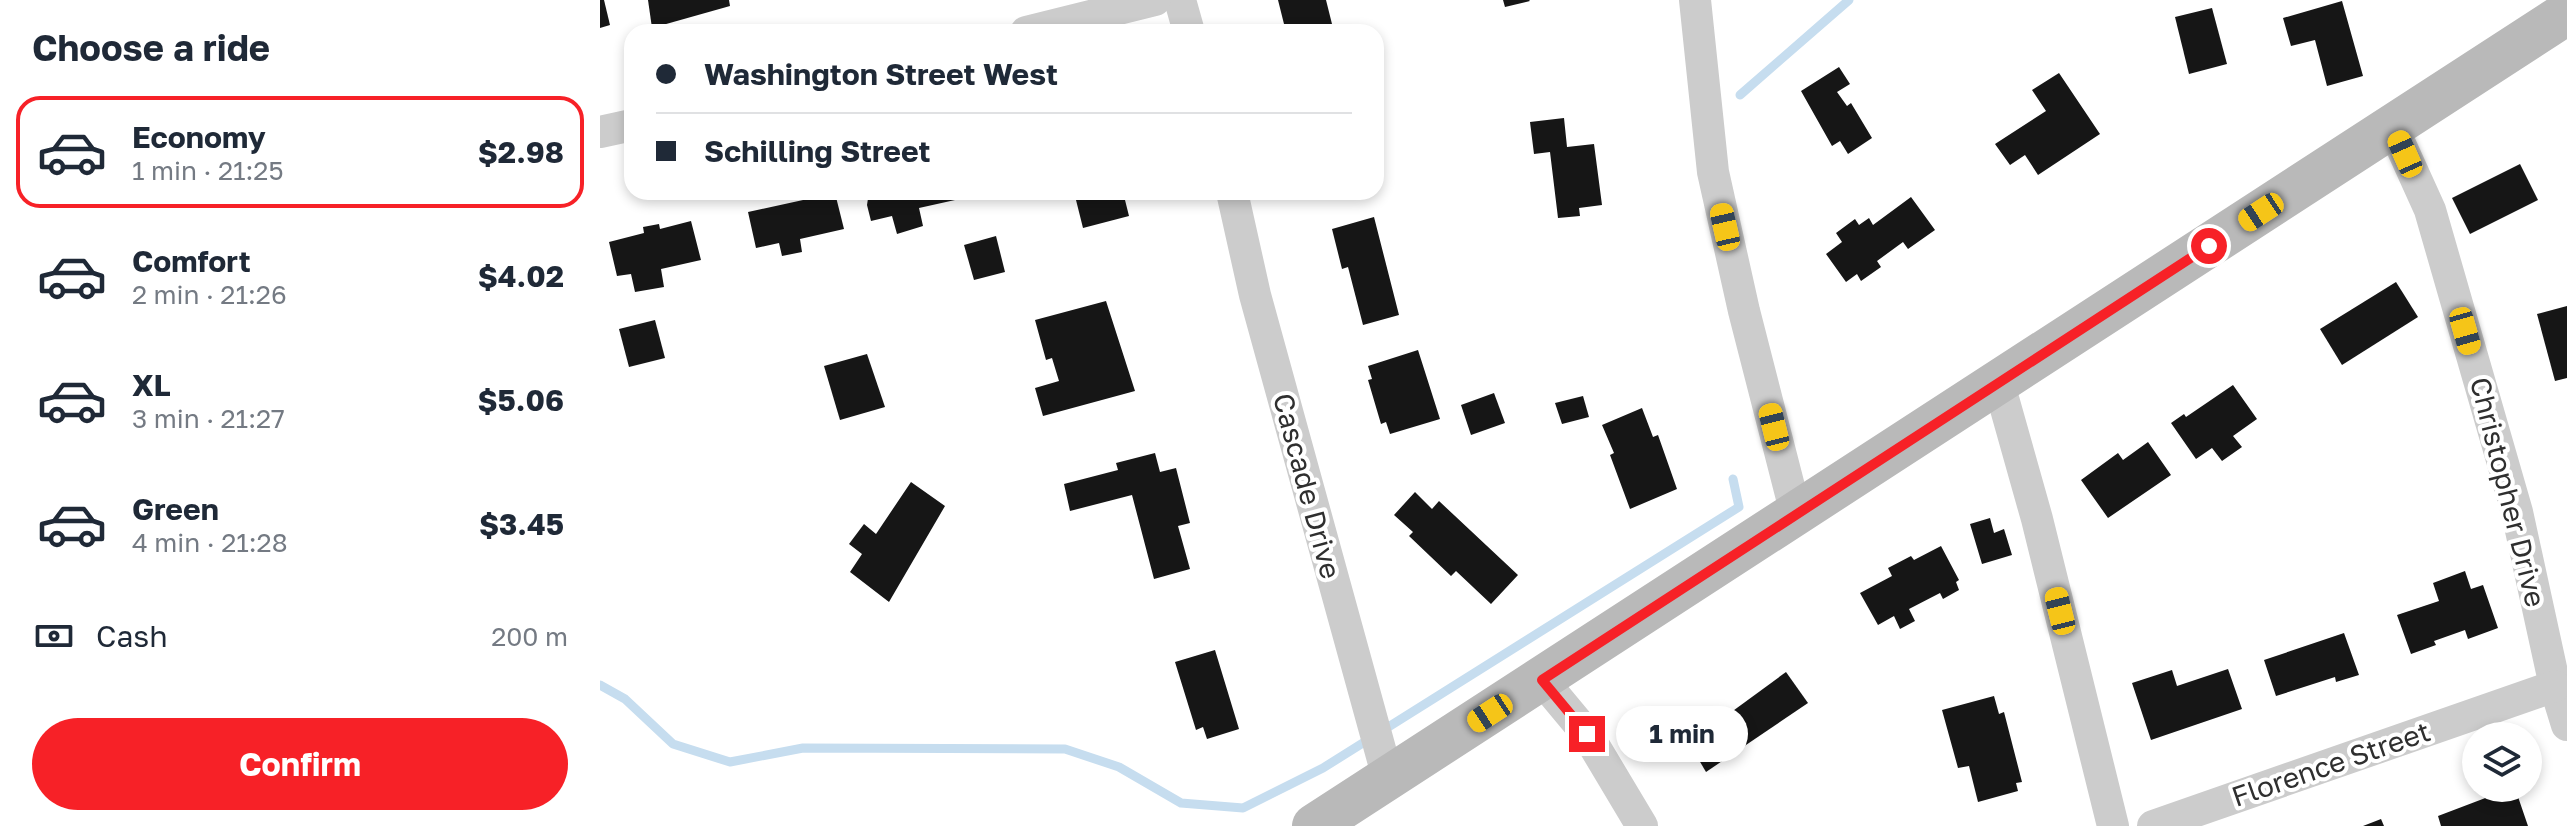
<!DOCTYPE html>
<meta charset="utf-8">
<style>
body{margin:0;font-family:"Golos Text",sans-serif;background:#f2f2f3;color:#1f2937;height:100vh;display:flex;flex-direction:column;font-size:30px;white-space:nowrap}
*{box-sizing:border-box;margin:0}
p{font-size:26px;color:#747a83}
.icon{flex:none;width:44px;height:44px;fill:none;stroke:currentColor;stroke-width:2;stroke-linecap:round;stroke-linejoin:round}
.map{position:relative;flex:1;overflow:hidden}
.drawer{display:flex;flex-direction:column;background:#fff;width:600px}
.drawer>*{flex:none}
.hud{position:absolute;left:24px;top:24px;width:760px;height:176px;border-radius:24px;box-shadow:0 4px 12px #0003;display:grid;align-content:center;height:176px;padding:0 32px;background:#fff}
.fabs{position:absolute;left:1862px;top:722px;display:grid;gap:16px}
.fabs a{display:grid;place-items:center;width:80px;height:80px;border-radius:50%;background:#fff;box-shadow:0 4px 12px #0003;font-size:40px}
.end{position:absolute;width:36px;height:36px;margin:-18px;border:10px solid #f72127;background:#fff;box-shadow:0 0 0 4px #fff}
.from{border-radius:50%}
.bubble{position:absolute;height:56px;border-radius:28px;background:#fff;box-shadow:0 4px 12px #0003;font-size:26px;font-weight:700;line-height:56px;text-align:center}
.car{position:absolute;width:24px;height:48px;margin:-24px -12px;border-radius:10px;box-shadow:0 0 6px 2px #0007;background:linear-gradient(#f5c518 24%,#345 0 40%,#f5c518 0 76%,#345 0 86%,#f5c518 0)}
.hud b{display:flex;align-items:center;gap:28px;height:76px;font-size:30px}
.hud b+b{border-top:2px solid #e0e1e3}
.hud i{width:20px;height:20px;background:#1f2937}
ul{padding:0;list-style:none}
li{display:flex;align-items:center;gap:24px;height:112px;margin:0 16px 12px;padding:0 16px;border:4px solid transparent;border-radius:24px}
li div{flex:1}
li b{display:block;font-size:30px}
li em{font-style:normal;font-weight:700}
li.current{border-color:#f72127}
li>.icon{width:72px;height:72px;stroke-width:1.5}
h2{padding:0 32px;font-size:36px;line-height:96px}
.pay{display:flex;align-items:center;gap:20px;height:88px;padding:0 32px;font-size:30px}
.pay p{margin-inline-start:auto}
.action{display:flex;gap:16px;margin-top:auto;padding:16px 32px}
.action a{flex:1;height:92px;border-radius:48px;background:#f72127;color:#fff;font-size:32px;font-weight:700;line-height:92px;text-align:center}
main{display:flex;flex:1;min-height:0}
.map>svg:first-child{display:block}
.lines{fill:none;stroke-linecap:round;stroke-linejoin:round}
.stream{stroke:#c6ddef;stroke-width:9}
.building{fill:#161616}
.street{stroke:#ccc;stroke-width:32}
.secondary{stroke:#b9b9b9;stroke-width:44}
.route{stroke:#f72127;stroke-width:10}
.labels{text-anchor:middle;stroke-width:8;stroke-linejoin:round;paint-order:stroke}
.street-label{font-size:28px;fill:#2f2f2f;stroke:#fff}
</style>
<main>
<section class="drawer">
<h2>Choose a ride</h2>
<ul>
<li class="current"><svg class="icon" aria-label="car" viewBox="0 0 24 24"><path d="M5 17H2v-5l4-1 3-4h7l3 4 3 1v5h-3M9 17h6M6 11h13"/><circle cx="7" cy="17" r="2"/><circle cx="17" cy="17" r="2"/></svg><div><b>Economy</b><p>1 min · 21:25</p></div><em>$2.98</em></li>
<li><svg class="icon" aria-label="car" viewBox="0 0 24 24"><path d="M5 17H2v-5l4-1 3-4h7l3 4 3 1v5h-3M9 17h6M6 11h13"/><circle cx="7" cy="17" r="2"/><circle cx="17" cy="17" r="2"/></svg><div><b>Comfort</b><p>2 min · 21:26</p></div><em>$4.02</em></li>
<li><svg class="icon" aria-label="car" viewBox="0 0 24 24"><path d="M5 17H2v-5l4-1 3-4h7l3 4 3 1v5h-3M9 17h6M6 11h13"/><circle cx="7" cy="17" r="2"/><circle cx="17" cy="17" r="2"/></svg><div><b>XL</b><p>3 min · 21:27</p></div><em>$5.06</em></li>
<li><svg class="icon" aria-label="car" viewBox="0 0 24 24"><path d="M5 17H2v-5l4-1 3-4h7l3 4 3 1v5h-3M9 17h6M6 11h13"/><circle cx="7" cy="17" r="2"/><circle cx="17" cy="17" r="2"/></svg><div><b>Green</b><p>4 min · 21:28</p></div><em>$3.45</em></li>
</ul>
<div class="pay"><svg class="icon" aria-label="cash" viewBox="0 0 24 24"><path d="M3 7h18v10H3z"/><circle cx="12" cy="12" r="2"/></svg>Cash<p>200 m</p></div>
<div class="action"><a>Confirm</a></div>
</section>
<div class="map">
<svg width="1967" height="826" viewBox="0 0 1967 826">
<rect width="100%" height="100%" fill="#fff"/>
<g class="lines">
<g class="stream">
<path d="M1140,95l109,-95"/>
<path d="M0,685l25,14 48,45 57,18 73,-14 262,1 54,18 62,36 62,5 80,-40 416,-261 -6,-28"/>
</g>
</g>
<g class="building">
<path d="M0,0h4l6,25 -10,3z"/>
<path d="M48,0h81l1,6 -78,22z"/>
<path d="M678,0h48l8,32h-48z"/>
<path d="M903,0h26l1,1 -25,6z"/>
<path d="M1742,1l21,75 -36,10 -12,-46 -24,6 -8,-28z"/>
<path d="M1612,8l15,56 -38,10 -14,-57z"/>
<path d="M1239,67l11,17 -13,8 10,14 4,-3 21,35 -24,16 -8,-13 -8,5 -31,-55z"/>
<path d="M1459,73l41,61 -62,41 -13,-20 -15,10 -15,-21 51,-33 -14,-21z"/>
<path d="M964,118l3,29 27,-3 8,61 -23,3 1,8 -22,2 -8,-66 -16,2 -4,-32z"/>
<path d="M1920,164l18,36 -68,34 -18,-36z"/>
<path d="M269,192h84l2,8 -36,8 4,18 -26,8 -5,-18 -21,5 -4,-16z"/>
<path d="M474,192h49l6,24 -46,12z"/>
<path d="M235,193l9,36 -44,10 2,13 -20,4 -3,-13 -23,5 -8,-36z"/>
<path d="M1311,197l24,33 -27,19 -5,-7 -26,19 4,6 -20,14 -4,-7 -11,8 -20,-28 16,-12 -6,-9 19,-14 4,6 10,-7 4,7z"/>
<path d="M774,217l25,98 -36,10 -15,-58 -6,2 -10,-40z"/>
<path d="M91,221l10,39 -40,9 3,18 -29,5 -4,-18 -14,2 -8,-34 35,-9 -1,-6 16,-3 1,5z"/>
<path d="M396,236l9,36 -31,8 -10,-35z"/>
<path d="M1796,282l22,35 -76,48 -22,-36z"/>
<path d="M506,301l29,90 -92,25 -8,-28 24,-7 -7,-23 -6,2 -11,-40z"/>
<path d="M1967,306v72l-12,3 -18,-67z"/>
<path d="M55,320l10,38 -36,9 -10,-38z"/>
<path d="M818,350l22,69 -50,15 -4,-12 -5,2 -13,-44 4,-1 -4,-13z"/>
<path d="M267,354l18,53 -45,13 -16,-54z"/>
<path d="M1633,385l24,34 -24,17 9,11 -20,14 -10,-13 -16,11 -25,-36 13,-9 2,3z"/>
<path d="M894,393l11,30 -34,12 -10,-30z"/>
<path d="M983,396l6,21 -27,7 -7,-21z"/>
<path d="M1042,408l11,29 5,-2 19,54 -47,20 -20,-54 4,-2 -12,-28z"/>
<path d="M1548,442l23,33 -63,43 -27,-38 37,-27 5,7z"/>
<path d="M555,453l5,19 16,-4 14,55 -12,3 12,43 -36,10 -22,-84 -62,16 -6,-27 54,-14 -2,-7z"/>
<path d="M311,482l34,24 -56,96 -39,-30 12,-18 -13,-10 15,-20 12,10z"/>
<path d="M815,492l17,17 7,-8 79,74 -27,29 -35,-33 -5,5 -42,-40 4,-4 -19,-17z"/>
<path d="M1390,518l4,15 10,-4 8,26 -30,9 -12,-40z"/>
<path d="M1341,546l18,34 -3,2 3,8 -16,9 -3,-6 -31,16 6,12 -15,8 -6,-13 -16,9 -18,-32 32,-17 -4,-8 23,-12 3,4z"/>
<path d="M1865,571l6,18 12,-4 15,43 -30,11 -3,-9 -31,11 2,4 -25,9 -14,-39 42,-14 -6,-18z"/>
<path d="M1744,633l15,42 -23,7 -1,-5 -59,19 -12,-36z"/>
<path d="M615,650l24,79 -32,10 -4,-12 -7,3 -21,-68z"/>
<path d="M1628,669l14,40 -91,31 -19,-57 40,-13 5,16z"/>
<path d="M1186,672l22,31 -102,69 -17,-29z"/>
<path d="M1394,696l5,18 5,-2 18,70 -6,1 2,8 -40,11 -9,-36 -11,2 -16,-58z"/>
<path d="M1888,788h27l13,38h-87l-3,-10 50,-19 -2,-8z"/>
<path d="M1781,819l3,7h-21z"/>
</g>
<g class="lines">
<g class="street">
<path d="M580,0l9,32"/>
<path d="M1095,0l18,172 31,139 52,203"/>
<path d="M426,32l129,-32"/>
<path d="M1792,126l38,84 87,302 38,174 12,39"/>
<path d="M0,132l32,-7"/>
<path d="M632,192l23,103 133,483"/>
<path d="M1399,384l38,135 76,307"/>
<path d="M942,680l45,54 55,92"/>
<path d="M1553,826l402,-140"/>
</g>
<path class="secondary" d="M714,826l1253,-813"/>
</g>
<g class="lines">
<path class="route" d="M987,734l-45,-54 667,-434"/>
</g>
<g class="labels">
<g class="street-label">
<text transform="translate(707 486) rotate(75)" y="10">Cascade Drive</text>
<text transform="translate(1908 492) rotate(76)" y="10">Christopher Drive</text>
<text transform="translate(1731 764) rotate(-19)" y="10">Florence Street</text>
</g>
</g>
</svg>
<div class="fabs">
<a><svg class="icon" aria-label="layers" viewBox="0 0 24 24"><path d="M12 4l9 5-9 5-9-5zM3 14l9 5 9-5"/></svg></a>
</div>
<i class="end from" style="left:1609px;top:246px"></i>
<i class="end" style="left:987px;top:734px"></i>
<div class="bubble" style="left:1016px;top:706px;width:132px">1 min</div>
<i class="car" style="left:1805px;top:154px;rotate:336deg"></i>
<i class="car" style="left:1661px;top:212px;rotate:237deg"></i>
<i class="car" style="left:1125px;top:227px;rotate:347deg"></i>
<i class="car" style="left:1865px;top:331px;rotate:164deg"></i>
<i class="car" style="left:1174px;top:427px;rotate:346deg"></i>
<i class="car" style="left:1460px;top:611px;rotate:346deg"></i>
<i class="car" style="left:890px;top:713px;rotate:237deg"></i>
<div class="hud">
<b><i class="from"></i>Washington Street West</b>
<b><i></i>Schilling Street</b>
</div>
</div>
</main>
